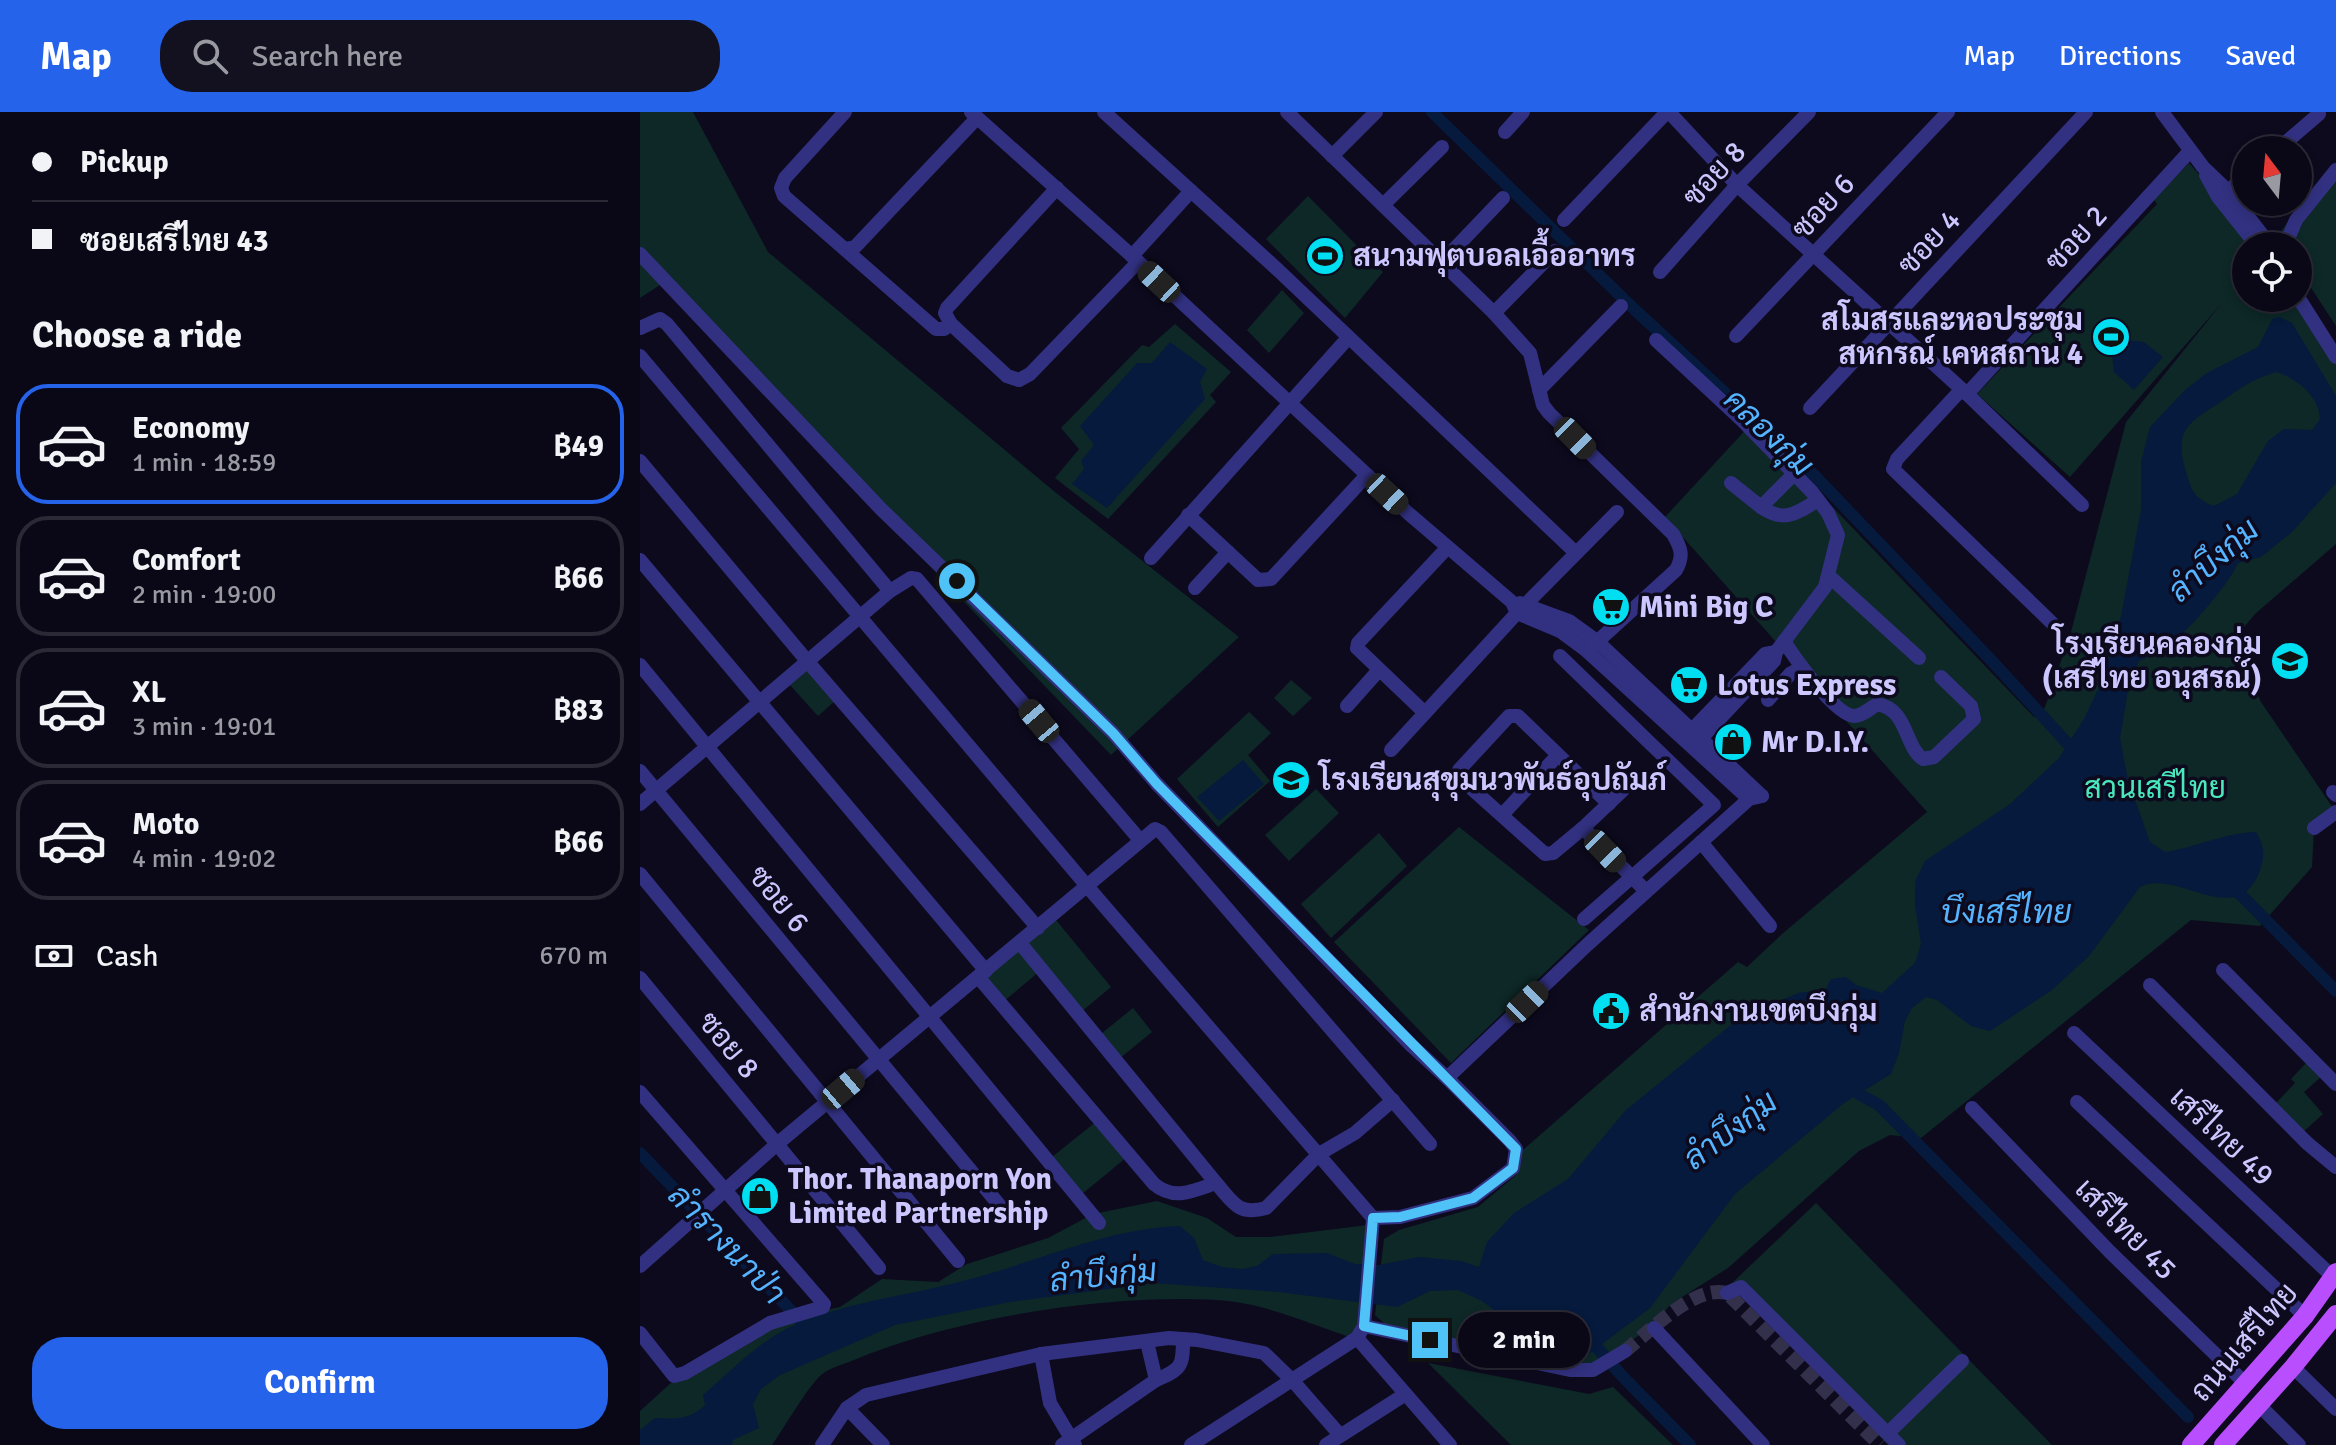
<!DOCTYPE html>
<meta charset="utf-8">
<style>
body{margin:0;font-family:Signika,Sarabun,sans-serif;background:#13111f;color:#f1f3f6;height:100vh;display:flex;flex-direction:column;font-size:30px;white-space:nowrap}
*{box-sizing:border-box;margin:0}
p{font-size:26px;color:#999aa1}
.icon{flex:none;width:44px;height:44px;fill:none;stroke:currentColor;stroke-width:2;stroke-linecap:round;stroke-linejoin:round}
.map{position:relative;flex:1;overflow:hidden}
.drawer{display:flex;flex-direction:column;background:#0a0816;width:640px}
.drawer>*{flex:none}
.guide{display:grid;align-content:center;height:176px;padding:0 32px;background:#0a0816}
.needle{width:52px;rotate:344deg}
.controls{position:absolute;left:1592px;top:24px;display:grid;gap:16px}
.controls a{display:grid;place-items:center;width:80px;height:80px;border-radius:50%;background:#0a0816;box-shadow:0 4px 12px #0003,0 0 0 2px #2a2935;font-size:40px}
.end{position:absolute;width:36px;height:36px;margin:-18px;border:10px solid #4fc3f7;background:#111;box-shadow:0 0 0 4px #111}
.from{border-radius:50%}
.bubble{position:absolute;height:56px;border-radius:28px;background:#0a0816;box-shadow:0 4px 12px #0003,0 0 0 2px #2a2935;font-size:26px;font-weight:700;line-height:56px;text-align:center}
.car{position:absolute;width:24px;height:48px;margin:-24px -12px;border-radius:10px;box-shadow:0 0 6px 2px #0007;background:linear-gradient(#222 24%,#8ab4d8 0 40%,#222 0 76%,#8ab4d8 0 86%,#222 0)}
.guide b{display:flex;align-items:center;gap:28px;height:76px;font-size:30px}
.guide b+b{border-top:2px solid #2a2935}
.guide i{width:20px;height:20px;background:#f1f3f6}
ul{padding:0;list-style:none}
li{display:flex;align-items:center;gap:24px;height:120px;margin:0 16px 12px;padding:0 16px;border:4px solid #2a2935;border-radius:32px}
li div{flex:1}
li b{display:block;font-size:30px}
li em{font-style:normal;font-weight:700}
li.on{border-color:#2563eb}
li>.icon{width:72px;height:72px;stroke-width:1.5}
h2{padding:0 32px;font-size:36px;line-height:96px}
.pay{display:flex;align-items:center;gap:20px;height:88px;padding:0 32px;font-size:30px}
.pay p{margin-inline-start:auto}
.action{display:flex;gap:16px;margin-top:auto;padding:16px 32px}
.action a{flex:1;height:92px;border-radius:32px;background:#2563eb;color:#fff;font-size:32px;font-weight:700;line-height:92px;text-align:center}
header{display:flex;align-items:center;gap:48px;box-sizing:border-box;height:112px;padding:0 40px;background:#2563eb;color:#fff}
header strong{font-size:38px}
nav{display:flex;gap:44px;margin-inline-start:auto;font-size:28px}
.search{width:560px;height:72px;background:#13111f;display:flex;align-items:center;gap:20px;box-sizing:border-box;padding:0 28px;border-radius:32px;color:#999aa1;font-size:30px}
main{display:flex;flex:1;min-height:0}
.map>svg:first-child{display:block}
.green{fill:#0d2827}
.water{fill:#051a3c;fill-rule:evenodd}
.lines{fill:none;stroke-linecap:round;stroke-linejoin:round}
.canal{stroke:#051a3c;stroke-width:12}
.minor-tunnel{stroke:#33304b;stroke-width:14;stroke-dasharray:14 7;stroke-linecap:butt}
.minor{stroke:#323181;stroke-width:14}
.major{stroke:#b94eff;stroke-width:18}
.route{stroke:#4fc3f7;stroke-width:10}
.labels{text-anchor:middle;stroke-width:7;stroke-linejoin:round;paint-order:stroke}
.street-label{font-size:30px;fill:#ccc7ff;stroke:#0d0a1e}
.poi-label{font-size:30px;font-weight:bold;fill:#ccc7ff;stroke:#0d0a1e;text-anchor:start}
.park-label{font-size:30px;fill:#4ae8bd;stroke:#0d0a1e}
.water-label{font-size:32px;font-style:italic;fill:#55b4ff;stroke:#0d0a1e}
</style>
<header>
<strong>Map</strong>
<div class="search"><svg class="icon" aria-label="search" viewBox="0 0 24 24"><circle cx="10" cy="10" r="6"/><path d="M15 15l6 6"/></svg>Search here</div>
<nav><a>Map</a><a>Directions</a><a>Saved</a></nav>
</header>
<main>
<section class="drawer">
<div class="guide">
<b><i class="from"></i>Pickup</b>
<b><i></i>ซอยเสรีไทย 43</b>
</div>
<h2>Choose a ride</h2>
<ul>
<li class="on"><svg class="icon" aria-label="car" viewBox="0 0 24 24"><path d="M5 17H2v-5l4-1 3-4h7l3 4 3 1v5h-3M9 17h6M6 11h13"/><circle cx="7" cy="17" r="2"/><circle cx="17" cy="17" r="2"/></svg><div><b>Economy</b><p>1 min · 18:59</p></div><em>฿49</em></li>
<li><svg class="icon" aria-label="car" viewBox="0 0 24 24"><path d="M5 17H2v-5l4-1 3-4h7l3 4 3 1v5h-3M9 17h6M6 11h13"/><circle cx="7" cy="17" r="2"/><circle cx="17" cy="17" r="2"/></svg><div><b>Comfort</b><p>2 min · 19:00</p></div><em>฿66</em></li>
<li><svg class="icon" aria-label="car" viewBox="0 0 24 24"><path d="M5 17H2v-5l4-1 3-4h7l3 4 3 1v5h-3M9 17h6M6 11h13"/><circle cx="7" cy="17" r="2"/><circle cx="17" cy="17" r="2"/></svg><div><b>XL</b><p>3 min · 19:01</p></div><em>฿83</em></li>
<li><svg class="icon" aria-label="car" viewBox="0 0 24 24"><path d="M5 17H2v-5l4-1 3-4h7l3 4 3 1v5h-3M9 17h6M6 11h13"/><circle cx="7" cy="17" r="2"/><circle cx="17" cy="17" r="2"/></svg><div><b>Moto</b><p>4 min · 19:02</p></div><em>฿66</em></li>
</ul>
<div class="pay"><svg class="icon" aria-label="cash" viewBox="0 0 24 24"><path d="M3 7h18v10H3z"/><circle cx="12" cy="12" r="2"/></svg>Cash<p>670 m</p></div>
<div class="action"><a>Confirm</a></div>
</section>
<div class="map">
<svg width="1696" height="1333" viewBox="0 0 1696 1333">
<rect width="100%" height="100%" fill="#0d0a1e"/>
<g class="green">
<path d="M0,0h53l75,140 287,240 184,145 -128,118 -451,-470 -20,13z"/>
<path d="M1549,51l73,83h-16v52h52l38,51v195l-80,69 -23,27 28,62 74,109 -21,17 -2,39 -52,59 -69,-6 -270,218 -31,-3 -31,16 -131,117 -57,36 -19,22 -21,15 -49,29 -193,-42 -14,-13 9,-76 15,-9 79,-23 38,-32 3,-11 -2,-9 221,-193 9,5 35,-33 145,-122 -262,-295 87,-94 282,294 11,-10 26,-75 55,-210 96,-119 -152,174 -93,-83 180,-190 -3,-4z"/>
<path d="M1696,52v162l-38,-58v-22h-14l-7,-9 19,-27z"/>
<path d="M668,84l75,76 -38,46 -79,-79z"/>
<path d="M642,178l22,23 -35,40 -22,-23z"/>
<path d="M535,212l56,48 -21,23 6,7 -108,117 -53,-41 24,-29 -18,-21 81,-83 7,2z"/>
<path d="M168,557l28,31 -18,16 -28,-31z"/>
<path d="M651,568l21,18 -19,18 -19,-18z"/>
<path d="M609,600l22,21 -23,22 22,26 -52,46 -41,-48z"/>
<path d="M676,677l23,24 -50,48 -24,-26z"/>
<path d="M819,715l130,103 -138,133 -117,-121z"/>
<path d="M739,721l28,33 -76,72 -30,-34z"/>
<path d="M416,808l55,67 -30,25 -56,-66z"/>
<path d="M378,834l22,25 -37,31 -21,-25z"/>
<path d="M493,896l19,24 -32,26 -19,-24z"/>
<path d="M1667,950l14,15 -17,15 19,22 -20,18 -28,-28 20,-21 -4,-4z"/>
<path d="M457,1009l30,36 -45,37 -30,-37z"/>
<path d="M517,1089l50,17 29,19h34l98,-12 -8,99 -10,13c-43,-14 -88,-35 -134,-37 -106,-6 -258,17 -357,58 -11,5 -29,9 -38,17 -14,13 -37,53 -49,70h-132v-34l31,-28 106,-62 63,-14 42,-28 56,3 29,-18 81,-26 45,-24z"/>
<path d="M1176,1091l236,242h-164l-157,-161z"/>
<path d="M788,1251l161,31 24,-7 60,58h-162z"/>
</g>
<g class="water">
<path d="M1640,205l12,6 44,73v87l-44,49 -31,25 -23,6c-10,23 -53,72 -75,87 -7,4 -16,7 -24,11l-11,29 -8,48 8,42 22,62 15,10c32,-5 59,-19 91,-20 9,15 9,25 3,41 -24,57 -82,-5 -119,14l-51,69 -37,34 -62,41 -19,-5 -34,-26 -11,-3 -14,11 -7,13 -6,32 -8,21 -47,29 -109,91 -85,114 -64,48 -58,-21 -46,-34 -24,-11 -28,1 -33,16 -119,-15 -125,-9 -143,19 -115,23 -115,50 -19,14 -8,15 6,24 -26,12 -1,5h-92v-15l15,-12c20,1 35,2 50,-13l-2,-10c27,-23 54,-52 87,-68 52,-24 110,-30 165,-44 76,-18 146,-54 225,-57l14,12 9,22 19,7 20,2 15,-3 16,-12 54,-1 28,11 24,1 40,-8 42,4 18,6 8,-25 27,-29 54,-34 58,-69 111,-90 61,-27 28,-4 5,-10 15,-2 10,8 26,8 33,-30 6,-19 -6,-38v-25l10,-20 85,-57 49,-46 25,-39 19,-40 18,-63 20,-106v-48l9,-35 35,-37 22,-17 51,-26 15,-29zM1637,260c20,7 42,24 43,47l-8,11 -28,-1 -16,12 -31,53 -23,12c-18,-7 -22,-13 -27,-31 -12,-40 -5,-49 29,-70 25,-16 30,-24 61,-33z"/>
<path d="M1486,228l18,2 19,15 -29,33 -20,-18 -2,-17 4,-9z"/>
<path d="M530,230l37,27 -7,13 5,17 -98,109 -35,-24 12,-15 -3,-8 13,-16 -14,-19 57,-63h15z"/>
<path d="M603,648l21,24 -45,37 -22,-24z"/>
</g>
<g class="lines">
<g class="canal">
<path d="M792,0l202,197 180,166 177,185 88,96"/>
<path d="M1588,776l12,6 96,97"/>
<path d="M1208,972l11,10 20,11 309,312"/>
<path d="M0,1041l161,168"/>
<path d="M946,1223l37,42 67,68"/>
</g>
<path class="minor-tunnel" d="M985,1239c24,-19 70,-67 102,-58l153,152"/>
<g class="minor">
<path d="M205,0l-60,66 -4,10 3,8 152,133h8l7,-5"/>
<path d="M331,0l161,144 276,257 104,89 5,11 43,18 27,20 162,148"/>
<path d="M464,0l174,158 298,283"/>
<path d="M647,0l207,201 36,40 13,52 6,8 124,121c8,14 11,22 3,36l-89,81"/>
<path d="M1029,0l68,73 230,209 115,111"/>
<path d="M1522,0l41,55 25,24 43,55"/>
<path d="M865,20l18,-20"/>
<path d="M1637,38l42,-36"/>
<path d="M692,44l44,-44"/>
<path d="M1566,63l12,22 39,49"/>
<path d="M417,76l-110,120 -2,5 6,11 56,52 12,4 11,-6 108,-112"/>
<path d="M1588,79l18,-15"/>
<path d="M743,93l59,-58"/>
<path d="M924,108l103,-108"/>
<path d="M1645,134l11,-26 40,-50"/>
<path d="M205,137l10,-2 122,-129"/>
<path d="M0,142l241,255 232,224 44,51 254,261 36,33"/>
<path d="M492,144l59,-65"/>
<path d="M801,151l62,-65"/>
<path d="M1020,160l77,-87 72,-73"/>
<path d="M1658,185l38,60"/>
<path d="M854,201l61,-62"/>
<path d="M0,216l20,-9 7,5 223,267"/>
<path d="M1096,224l212,-224"/>
<path d="M1016,228l86,80 70,72 16,21 10,22 -13,52 -49,65 -2,9 -80,85"/>
<path d="M0,244l447,530 286,332 27,-1 73,-19 40,-30 3,-19 -6,-8 -63,-63 140,-133 162,-146 13,-3"/>
<path d="M899,278l82,-84"/>
<path d="M1321,278l-64,69 -4,10 159,154"/>
<path d="M1327,282l223,-243"/>
<path d="M1170,296l276,-296"/>
<path d="M0,349l168,201 230,266"/>
<path d="M1091,371l30,24 33,-33"/>
<path d="M1121,395c23,16 35,7 57,-7"/>
<path d="M548,403l70,65 13,-1 96,-104"/>
<path d="M511,446l197,-220"/>
<path d="M0,448l346,411"/>
<path d="M1190,465l89,81"/>
<path d="M555,476l33,-36"/>
<path d="M880,491l49,18 29,21 164,154"/>
<path d="M1144,529c10,16 51,74 70,75 8,0 17,-8 23,-12 31,5 27,42 46,55l11,-2 40,-38 -3,-13 -30,-29"/>
<path d="M920,544l154,149 -130,114"/>
<path d="M0,553l459,558"/>
<path d="M1128,588l22,-26 11,-6"/>
<path d="M707,594l32,-36"/>
<path d="M785,601l-68,-65 1,-5 89,-95"/>
<path d="M1047,623l78,-81 11,-2"/>
<path d="M751,638l126,-137 100,-101"/>
<path d="M0,659l370,447"/>
<path d="M1693,680l3,3"/>
<path d="M0,692l250,-213 21,-13 6,1 223,261"/>
<path d="M969,692l-91,-88h-9l-50,54 2,9 84,75 8,-1 30,-25 63,63"/>
<path d="M862,703l56,-60"/>
<path d="M943,716l40,-38"/>
<path d="M1674,716l22,-16"/>
<path d="M1061,730l69,84"/>
<path d="M0,762l318,387"/>
<path d="M380,831l196,240c17,19 22,33 50,25l53,-54 36,-21 38,-33"/>
<path d="M1583,858l113,114"/>
<path d="M0,866l239,290"/>
<path d="M339,866l175,206c20,17 39,7 62,-1"/>
<path d="M1510,873l157,158 29,24"/>
<path d="M1434,921l259,244"/>
<path d="M0,980l184,212 -1,3 -53,16 -85,50 -11,3 -34,-43"/>
<path d="M1437,990l228,214"/>
<path d="M1332,996l138,144 136,132"/>
<path d="M0,1154l137,-122 378,-315 6,3 269,312"/>
<path d="M1087,1181l14,-6 158,158"/>
<path d="M724,1214l206,44h23l32,-19"/>
<path d="M1014,1216l109,117"/>
<path d="M717,1226l93,107"/>
<path d="M401,1242l9,49 25,42"/>
<path d="M1653,1255l43,42"/>
<path d="M516,1268c26,-11 27,-14 27,-41"/>
<path d="M1619,1293l40,40"/>
<path d="M207,1296l36,37"/>
<path d="M1248,1321l74,-72"/>
<path d="M182,1333l25,-37 19,-13 175,-41 128,-16 28,2 67,13 29,28 47,54"/>
<path d="M422,1333l94,-65 -9,-38"/>
<path d="M551,1333l166,-107 7,-12 9,-108"/>
<path d="M686,1333l78,-50"/>
</g>
<g class="major">
<path d="M1551,1333l114,-129 31,-44"/>
<path d="M1583,1333l70,-78 43,-53"/>
</g>
</g>
<g class="lines">
<path class="route" d="M317,469l156,152 44,51 359,365 -3,19 -40,30 -73,19 -27,1 -9,108 66,14"/>
</g>
<defs>
<g id="stadium-disc" transform="scale(2)"><circle r="9.5" fill="#00def2" stroke="#0d0a1e"/><path d="M0-5a6.5 5 0 1 0 0 10a6.5 5 0 1 0 0-10ZM-3.5-1.8h7v3.6h-7Z" fill="#111"/></g>
<g id="supermarket-disc" transform="scale(2)"><circle r="9.5" fill="#00def2" stroke="#0d0a1e"/><path d="M-6-5.5h2.5l.6 2H6L4.5 2H-2.5L-4.4-4H-6ZM-1.5 3.2a1.3 1.3 0 1 0 .1 0ZM3 3.2a1.3 1.3 0 1 0 .1 0Z" fill="#111"/></g>
<g id="school-disc" transform="scale(2)"><circle r="9.5" fill="#00def2" stroke="#0d0a1e"/><path d="M0-5L7-2L0 1L-7-2ZM-4 1L0 2.5L4 1V4Q0 6-4 4Z" fill="#111"/></g>
<g id="shop-disc" transform="scale(2)"><circle r="9.5" fill="#00def2" stroke="#0d0a1e"/><path d="M-5-2.5h2.3a2.7 3.5 0 0 1 5.4 0H5L5.5 6h-11ZM-1.5-2.5h3a1.5 2.3 0 0 0-3 0Z" fill="#111"/></g>
<g id="civic-disc" transform="scale(2)"><circle r="9.5" fill="#00def2" stroke="#0d0a1e"/><path d="M-.6-6.5H3V-4.5H.6V-3L4-1V1h2V6H-6V1h2V-1L-.6-3ZM-1.2 2.5V6h2.4V2.5Z" fill="#111"/></g>
</defs>
<g fill-rule="evenodd">
<use href="#stadium-disc" x="685" y="144"/>
<use href="#stadium-disc" x="1471" y="225"/>
<use href="#supermarket-disc" x="971" y="495"/>
<use href="#school-disc" x="1650" y="549"/>
<use href="#supermarket-disc" x="1049" y="573"/>
<use href="#shop-disc" x="1093" y="630"/>
<use href="#school-disc" x="651" y="668"/>
<use href="#civic-disc" x="971" y="899"/>
<use href="#shop-disc" x="120" y="1084"/>
</g>
<g class="labels">
<g class="street-label">
<text transform="translate(1074 62) rotate(-47)" y="10">ซอย 8</text>
<text transform="translate(1183 94) rotate(-47)" y="10">ซอย 6</text>
<text transform="translate(1436 126) rotate(-48)" y="10">ซอย 2</text>
<text transform="translate(1289 130) rotate(-47)" y="10">ซอย 4</text>
<text transform="translate(139 787) rotate(51)" y="10">ซอย 6</text>
<text transform="translate(89 933) rotate(50)" y="10">ซอย 8</text>
<text transform="translate(1582 1024) rotate(43)" y="10">เสรีไทย 49</text>
<text transform="translate(1486 1117) rotate(45)" y="10">เสรีไทย 45</text>
<text transform="translate(1604 1230) rotate(-49)" y="10">ถนนเสรีไทย</text>
</g>
<g class="poi-label">
<text x="713" y="154">สนามฟุตบอลเอื้ออาทร</text>
<text x="1443" y="218" text-anchor="end">สโมสรและหอประชุม<tspan x="1443" dy="34">สหกรณ์ เคหสถาน 4</tspan></text>
<text x="999" y="505">Mini Big C</text>
<text x="1622" y="542" text-anchor="end">โรงเรียนคลองกุ่ม<tspan x="1622" dy="34">(เสรีไทย อนุสรณ์)</tspan></text>
<text x="1077" y="583">Lotus Express</text>
<text x="1121" y="640">Mr D.I.Y.</text>
<text x="679" y="678">โรงเรียนสุขุมนวพันธ์อุปถัมภ์</text>
<text x="999" y="909">สำนักงานเขตบึงกุ่ม</text>
<text x="148" y="1077">Thor. Thanaporn Yon<tspan x="148" dy="34">Limited Partnership</tspan></text>
</g>
<g class="park-label">
<text x="1515" y="686">สวนเสรีไทย</text>
</g>
<g class="water-label">
<text transform="translate(1129 320) rotate(44)" y="11">คลองกุ่ม</text>
<text transform="translate(1573 448) rotate(-41)" y="11">ลำบึงกุ่ม</text>
<text x="1366" y="811">บึงเสรีไทย</text>
<text transform="translate(1090 1018) rotate(-37)" y="11">ลำบึงกุ่ม</text>
<text transform="translate(87 1132) rotate(46)" y="11">ลำรางนาป่า</text>
<text transform="translate(463 1163) rotate(-6)" y="11">ลำบึงกุ่ม</text>
</g>
</g>
</svg>
<div class="controls">
<a><svg class="needle" viewBox="-14 -14 28 28"><path d="M0-13l5 13h-10z" fill="#e53935"/><path d="M0 13l5-13h-10z" fill="#999aa1"/></svg></a>
<a><svg class="icon" aria-label="locate" viewBox="0 0 24 24"><circle cx="12" cy="12" r="6"/><path d="M12 2v4M12 18v4M2 12h4M18 12h4"/></svg></a>
</div>
<i class="end from" style="left:317px;top:469px"></i>
<i class="end" style="left:790px;top:1228px"></i>
<div class="bubble" style="left:818px;top:1200px;width:132px">2 min</div>
<i class="car" style="left:519px;top:170px;rotate:313deg"></i>
<i class="car" style="left:935px;top:326px;rotate:135deg"></i>
<i class="car" style="left:747px;top:382px;rotate:133deg"></i>
<i class="car" style="left:399px;top:609px;rotate:320deg"></i>
<i class="car" style="left:965px;top:739px;rotate:136deg"></i>
<i class="car" style="left:887px;top:890px;rotate:46deg"></i>
<i class="car" style="left:203px;top:977px;rotate:50deg"></i>
</div>
</main>
